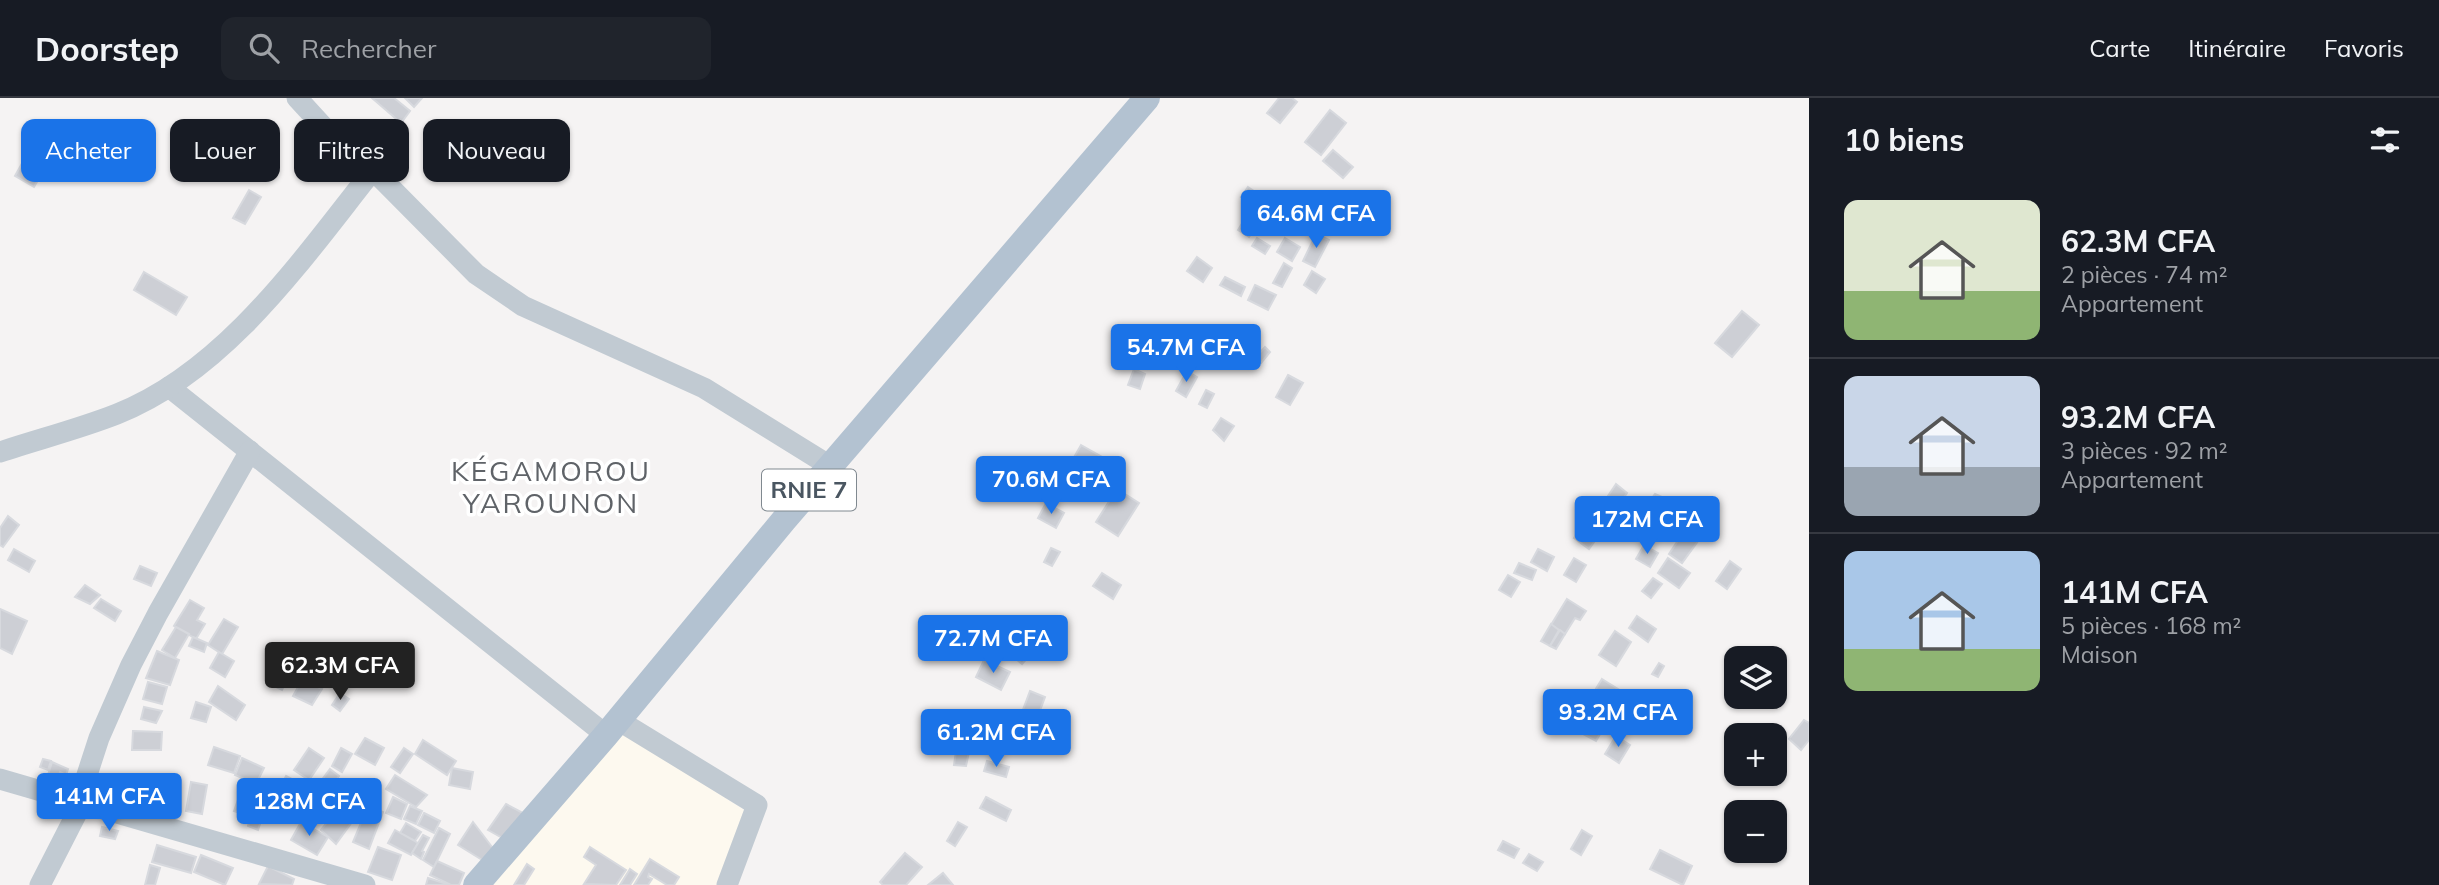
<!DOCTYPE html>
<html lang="fr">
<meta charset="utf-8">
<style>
:root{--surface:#171b24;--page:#20242c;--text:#f1f3f6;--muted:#9ea1a6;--line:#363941;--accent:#1a73e8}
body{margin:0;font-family:Mulish,sans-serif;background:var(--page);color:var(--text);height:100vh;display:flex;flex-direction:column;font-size:26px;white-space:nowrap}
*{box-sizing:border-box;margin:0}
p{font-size:23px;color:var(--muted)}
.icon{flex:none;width:38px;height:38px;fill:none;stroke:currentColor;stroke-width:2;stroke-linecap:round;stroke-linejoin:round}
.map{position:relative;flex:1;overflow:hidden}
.drawer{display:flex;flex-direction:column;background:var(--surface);width:630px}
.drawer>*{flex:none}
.banner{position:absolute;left:21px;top:21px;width:665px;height:63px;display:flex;gap:14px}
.fabs{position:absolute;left:1724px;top:548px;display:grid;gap:14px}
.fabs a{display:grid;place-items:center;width:63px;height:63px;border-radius:14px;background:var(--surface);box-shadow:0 2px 5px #0004;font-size:35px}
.price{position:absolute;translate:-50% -60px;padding:0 16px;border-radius:7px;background:var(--accent);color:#fff;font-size:23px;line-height:46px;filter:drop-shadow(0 2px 4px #0008)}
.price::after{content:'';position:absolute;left:50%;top:42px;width:21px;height:16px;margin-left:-10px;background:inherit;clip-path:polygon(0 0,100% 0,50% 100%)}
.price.active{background:#222;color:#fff}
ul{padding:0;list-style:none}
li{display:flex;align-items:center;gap:21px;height:175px;padding:0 35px}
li+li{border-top:2px solid var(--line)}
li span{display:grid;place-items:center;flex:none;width:196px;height:140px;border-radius:14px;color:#555}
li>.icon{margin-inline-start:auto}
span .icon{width:84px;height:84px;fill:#fffc;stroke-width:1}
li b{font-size:30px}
h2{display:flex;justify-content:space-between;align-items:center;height:84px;padding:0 35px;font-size:30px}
.tag{padding:0 24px;border-radius:14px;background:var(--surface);box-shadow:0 2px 5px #0004;font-size:24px;line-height:63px}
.tag.active{background:var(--accent);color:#fff}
header{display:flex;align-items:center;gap:42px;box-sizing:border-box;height:98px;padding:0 35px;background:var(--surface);border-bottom:2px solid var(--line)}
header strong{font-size:33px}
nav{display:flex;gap:38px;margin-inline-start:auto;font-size:24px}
.search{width:490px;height:63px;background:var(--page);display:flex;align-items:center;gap:18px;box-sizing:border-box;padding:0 24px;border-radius:14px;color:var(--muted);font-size:26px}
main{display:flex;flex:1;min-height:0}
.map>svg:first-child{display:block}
.commercial{fill:#fdf9ef}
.building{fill:#cdcfd5;stroke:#d7d9de;stroke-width:2}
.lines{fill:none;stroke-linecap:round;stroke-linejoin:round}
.minor{stroke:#c1cad2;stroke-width:21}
.major{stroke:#b3c2d1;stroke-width:26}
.labels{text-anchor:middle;stroke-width:7;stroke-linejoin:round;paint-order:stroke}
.shield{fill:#fff;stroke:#808990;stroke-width:2}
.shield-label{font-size:24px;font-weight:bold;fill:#4a5661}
.neighbourhood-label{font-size:28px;letter-spacing:2px;fill:#5f6368;stroke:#fff}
</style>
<header>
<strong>Doorstep</strong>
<div class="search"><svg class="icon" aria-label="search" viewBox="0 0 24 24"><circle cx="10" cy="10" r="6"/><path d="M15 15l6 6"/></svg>Rechercher</div>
<nav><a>Carte</a><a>Itinéraire</a><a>Favoris</a></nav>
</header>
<main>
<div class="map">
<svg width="1809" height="787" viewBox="0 0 1809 787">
<rect width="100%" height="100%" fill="#f5f3f3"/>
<!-- commercial -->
<polygon class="commercial" points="622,634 744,712 717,787 488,787"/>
<!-- building -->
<g class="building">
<polygon points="372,0 394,0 410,13 401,25"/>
<polygon points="405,0 422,0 414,9"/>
<polygon points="1279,0 1292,0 1297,4 1280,25 1267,15"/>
<polygon points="1330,12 1346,25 1321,57 1305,44"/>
<polygon points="34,44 54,55 34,89 15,78"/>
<polygon points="1333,52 1353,69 1343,80 1323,63"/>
<polygon points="1248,89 1270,104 1263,114 1241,99"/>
<polygon points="249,92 261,99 245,126 233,120"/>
<polygon points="1295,104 1299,108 1289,122 1284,118"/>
<polygon points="1280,106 1285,109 1279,117 1274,114"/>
<polygon points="1246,119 1258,126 1249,139 1238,132"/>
<polygon points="1316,136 1329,142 1315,169 1303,163"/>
<polygon points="1257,140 1270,148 1265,156 1252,148"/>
<polygon points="1285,140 1300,149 1292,163 1277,154"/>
<polygon points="1197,159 1212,170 1203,184 1187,173"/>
<polygon points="1284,165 1292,170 1282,189 1273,185"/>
<polygon points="1312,173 1325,181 1316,195 1304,187"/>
<polygon points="144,174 187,199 176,217 134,192"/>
<polygon points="1225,179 1245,189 1241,198 1220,187"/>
<polygon points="1255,187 1276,197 1268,212 1248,202"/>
<polygon points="1742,213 1759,227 1732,259 1715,245"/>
<polygon points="1265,249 1270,254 1261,265 1255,260"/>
<polygon points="1140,258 1150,263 1147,271 1136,266"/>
<polygon points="1134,271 1145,276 1140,291 1128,287"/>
<polygon points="1187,273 1197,279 1186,299 1176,293"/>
<polygon points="1288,277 1303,285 1290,307 1276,299"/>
<polygon points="1206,292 1214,296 1207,310 1199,306"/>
<polygon points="1221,320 1234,328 1224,343 1213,332"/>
<polygon points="1081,347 1102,359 1095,372 1073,361"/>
<polygon points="1616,386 1627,395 1611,418 1600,410"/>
<polygon points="1117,391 1139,405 1118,438 1096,424"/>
<polygon points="1655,396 1664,400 1659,408 1650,403"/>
<polygon points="1046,405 1064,415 1056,430 1038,420"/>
<polygon points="1590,416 1606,427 1589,451 1574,440"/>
<polygon points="8,418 19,427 3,449 0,447 0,430"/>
<polygon points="1687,429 1701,439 1682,465 1669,456"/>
<polygon points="1644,447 1658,455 1650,469 1636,461"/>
<polygon points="1051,450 1060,454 1052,468 1044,464"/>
<polygon points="14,451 35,463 29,474 8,462"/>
<polygon points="1538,451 1554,459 1547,473 1531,464"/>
<polygon points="1574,460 1586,467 1576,484 1564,477"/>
<polygon points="1668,460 1690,475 1679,490 1658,475"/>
<polygon points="1730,463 1741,471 1727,491 1716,483"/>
<polygon points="1519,465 1536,472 1532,482 1514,475"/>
<polygon points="140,468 157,475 151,488 134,481"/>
<polygon points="1102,475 1121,487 1113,501 1093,488"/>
<polygon points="1508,477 1520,484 1511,499 1499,492"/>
<polygon points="1653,480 1662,486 1651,500 1642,493"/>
<polygon points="85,487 100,497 90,506 75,499"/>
<polygon points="101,501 121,513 115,523 94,510"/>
<polygon points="1567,501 1586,513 1580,522 1575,520 1565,536 1551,527"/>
<polygon points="190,502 204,510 197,522 205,526 196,541 174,528"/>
<polygon points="0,511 27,523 12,556 0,550"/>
<polygon points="1637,518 1656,531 1648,544 1629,530"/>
<polygon points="224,521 238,529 222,556 208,547"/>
<polygon points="1551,526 1559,532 1550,548 1541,543"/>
<polygon points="176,529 189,536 175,560 162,552"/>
<polygon points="1560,532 1565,536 1556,551 1550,548"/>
<polygon points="1016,533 1036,550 1022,566 1002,549"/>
<polygon points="1615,533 1631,544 1616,568 1599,557"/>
<polygon points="193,539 207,545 204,554 189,548"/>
<polygon points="157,553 179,562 170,587 146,580"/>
<polygon points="219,554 234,563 225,579 210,570"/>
<polygon points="984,562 1010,574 1001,592 976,579"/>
<polygon points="1659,565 1664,568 1658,579 1652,576"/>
<polygon points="273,567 290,575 282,592 266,584"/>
<polygon points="1602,581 1626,596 1617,610 1594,594"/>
<polygon points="302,582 322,591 312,607 293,598"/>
<polygon points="148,584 167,589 162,606 143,601"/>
<polygon points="218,588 245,607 236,622 209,604"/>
<polygon points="1030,593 1045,599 1033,631 1018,625"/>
<polygon points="340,595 349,601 340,613 332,607"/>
<polygon points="1570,595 1576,599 1569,609 1564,605"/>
<polygon points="196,604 211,609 206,624 191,620"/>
<polygon points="144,609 162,613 156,625 141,621"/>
<polygon points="975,617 986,618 985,635 975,635"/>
<polygon points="1804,622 1809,625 1809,642 1801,652 1789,641"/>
<polygon points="1586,628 1600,636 1596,643 1581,635"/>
<polygon points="133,633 162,634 161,652 132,652"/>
<polygon points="1616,638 1630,647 1619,665 1605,656"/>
<polygon points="976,639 983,641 981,649 974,647"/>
<polygon points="365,640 384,650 375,667 355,656"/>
<polygon points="423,642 456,663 447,677 415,656"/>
<polygon points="214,649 240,658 234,675 208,667"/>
<polygon points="309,650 324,660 309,682 294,672"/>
<polygon points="341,650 352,656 342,674 332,668"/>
<polygon points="404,650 413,656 400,675 391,669"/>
<polygon points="956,653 969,654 966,668 954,667"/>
<polygon points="242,660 264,670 256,686 235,677"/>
<polygon points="43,661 51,663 48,672 40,669"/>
<polygon points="987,663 1009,669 1006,679 984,673"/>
<polygon points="52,664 68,671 66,677 60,674 58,681 48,677"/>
<polygon points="452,670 473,674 470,691 449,687"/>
<polygon points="330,671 339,678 331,690 321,683"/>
<polygon points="395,677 427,697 416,709 386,691"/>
<polygon points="286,678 303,687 291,710 274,701"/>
<polygon points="117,684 130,687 128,697 115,694"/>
<polygon points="191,684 207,687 202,716 186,713"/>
<polygon points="244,685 260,691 250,718 234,713"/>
<polygon points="141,687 165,693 162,707 138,702"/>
<polygon points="343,693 356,700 347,718 334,712"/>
<polygon points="393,699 407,706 401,721 386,715"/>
<polygon points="986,699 1011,712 1006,723 980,710"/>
<polygon points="304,702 319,708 313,721 299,715"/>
<polygon points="506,706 525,716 506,742 488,732"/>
<polygon points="368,708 383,714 369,751 353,744"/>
<polygon points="410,708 422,713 416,726 404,721"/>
<polygon points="254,710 264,714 258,732 248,728"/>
<polygon points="336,713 352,724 336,746 321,732"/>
<polygon points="424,715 440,723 434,735 418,727"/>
<polygon points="301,724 328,739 317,757 291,742"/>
<polygon points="473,724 495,753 487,765 458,747"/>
<polygon points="958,724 967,729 955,748 947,743"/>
<polygon points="406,725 421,734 415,743 400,735"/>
<polygon points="102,729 118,733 115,741 100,738"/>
<polygon points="439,730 450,736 434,769 423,762"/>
<polygon points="395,732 418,745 411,757 388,745"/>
<polygon points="1582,732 1592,738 1581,757 1571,751"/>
<polygon points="423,737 429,740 422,753 424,754 421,761 412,755"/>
<polygon points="1503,743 1519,751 1514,760 1498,752"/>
<polygon points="157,747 196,759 191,775 152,764"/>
<polygon points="378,749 401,757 392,782 368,774"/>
<polygon points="590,749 626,772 616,787 584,786 596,767 584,759"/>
<polygon points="1660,752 1692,768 1683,787 1650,771"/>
<polygon points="905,755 922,769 906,787 883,787 880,784"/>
<polygon points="1529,756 1543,764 1537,773 1523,765"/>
<polygon points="201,757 233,770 225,787 194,774"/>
<polygon points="650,761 679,779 674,787 667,787 649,776 648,779 652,781 648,787 634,787"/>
<polygon points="437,763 464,775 459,787 451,787 430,777"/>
<polygon points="527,766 534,771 524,787 514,787"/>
<polygon points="150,767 160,770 155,787 145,787"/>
<polygon points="268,768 294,781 292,787 259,786"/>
<polygon points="630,771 637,776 630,787 620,787"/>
<polygon points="943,775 953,787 928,787"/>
<polygon points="428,780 450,787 426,787"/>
</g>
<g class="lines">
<!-- minor -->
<g class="minor">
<polyline points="297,0 331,37 373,72 476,176 523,208 704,290 830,368"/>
<polyline points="169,289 606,637"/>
<path d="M0,354C39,341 79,331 117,316C226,273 303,160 373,72"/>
<polyline points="618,622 757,707 727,787"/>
<polyline points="0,681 365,787"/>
<polyline points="40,787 82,705 86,680 99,640 131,567 158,515 250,353"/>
</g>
<!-- major -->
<polyline class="major" points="476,787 606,637 784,422 1147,0"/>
</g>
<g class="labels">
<!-- shield labels -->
<rect class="shield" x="762" y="371.5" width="94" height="41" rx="5"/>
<g class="shield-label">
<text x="809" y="400">RNIE 7</text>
</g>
<!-- neighbourhood labels -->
<g class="neighbourhood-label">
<text x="551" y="383">KÉGAMOROU<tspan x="551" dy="32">YAROUNON</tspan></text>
</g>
</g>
</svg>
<div class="fabs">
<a><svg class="icon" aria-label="layers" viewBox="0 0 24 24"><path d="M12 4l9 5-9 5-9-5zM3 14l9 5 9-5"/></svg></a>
<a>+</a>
<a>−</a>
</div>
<b class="price" style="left:1316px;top:152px">64.6M CFA</b>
<b class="price" style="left:1186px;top:286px">54.7M CFA</b>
<b class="price" style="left:1051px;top:418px">70.6M CFA</b>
<b class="price" style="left:1647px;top:458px">172M CFA</b>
<b class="price" style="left:993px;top:577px">72.7M CFA</b>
<b class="price active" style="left:340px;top:604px">62.3M CFA</b>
<b class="price" style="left:1618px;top:651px">93.2M CFA</b>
<b class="price" style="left:996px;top:671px">61.2M CFA</b>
<b class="price" style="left:109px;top:735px">141M CFA</b>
<b class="price" style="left:309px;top:740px">128M CFA</b>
<div class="banner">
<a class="tag active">Acheter</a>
<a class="tag">Louer</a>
<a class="tag">Filtres</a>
<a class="tag">Nouveau</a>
</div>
</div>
<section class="drawer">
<h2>10 biens<svg class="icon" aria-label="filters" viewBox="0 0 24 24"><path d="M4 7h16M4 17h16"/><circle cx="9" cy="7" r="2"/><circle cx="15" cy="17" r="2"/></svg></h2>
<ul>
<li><span style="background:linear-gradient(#dfe7d0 65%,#8fb573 0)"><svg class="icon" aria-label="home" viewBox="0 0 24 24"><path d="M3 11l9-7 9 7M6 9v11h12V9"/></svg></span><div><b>62.3M CFA</b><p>2 pièces · 74 m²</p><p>Appartement</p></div></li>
<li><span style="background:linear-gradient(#c9d6e8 65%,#9aa5b1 0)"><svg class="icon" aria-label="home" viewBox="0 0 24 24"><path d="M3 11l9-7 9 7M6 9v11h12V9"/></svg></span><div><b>93.2M CFA</b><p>3 pièces · 92 m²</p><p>Appartement</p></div></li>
<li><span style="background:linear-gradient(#a9c7e8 70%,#8fb573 0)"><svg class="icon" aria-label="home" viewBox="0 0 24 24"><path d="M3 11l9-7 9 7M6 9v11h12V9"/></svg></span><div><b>141M CFA</b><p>5 pièces · 168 m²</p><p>Maison</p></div></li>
</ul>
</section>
</main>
